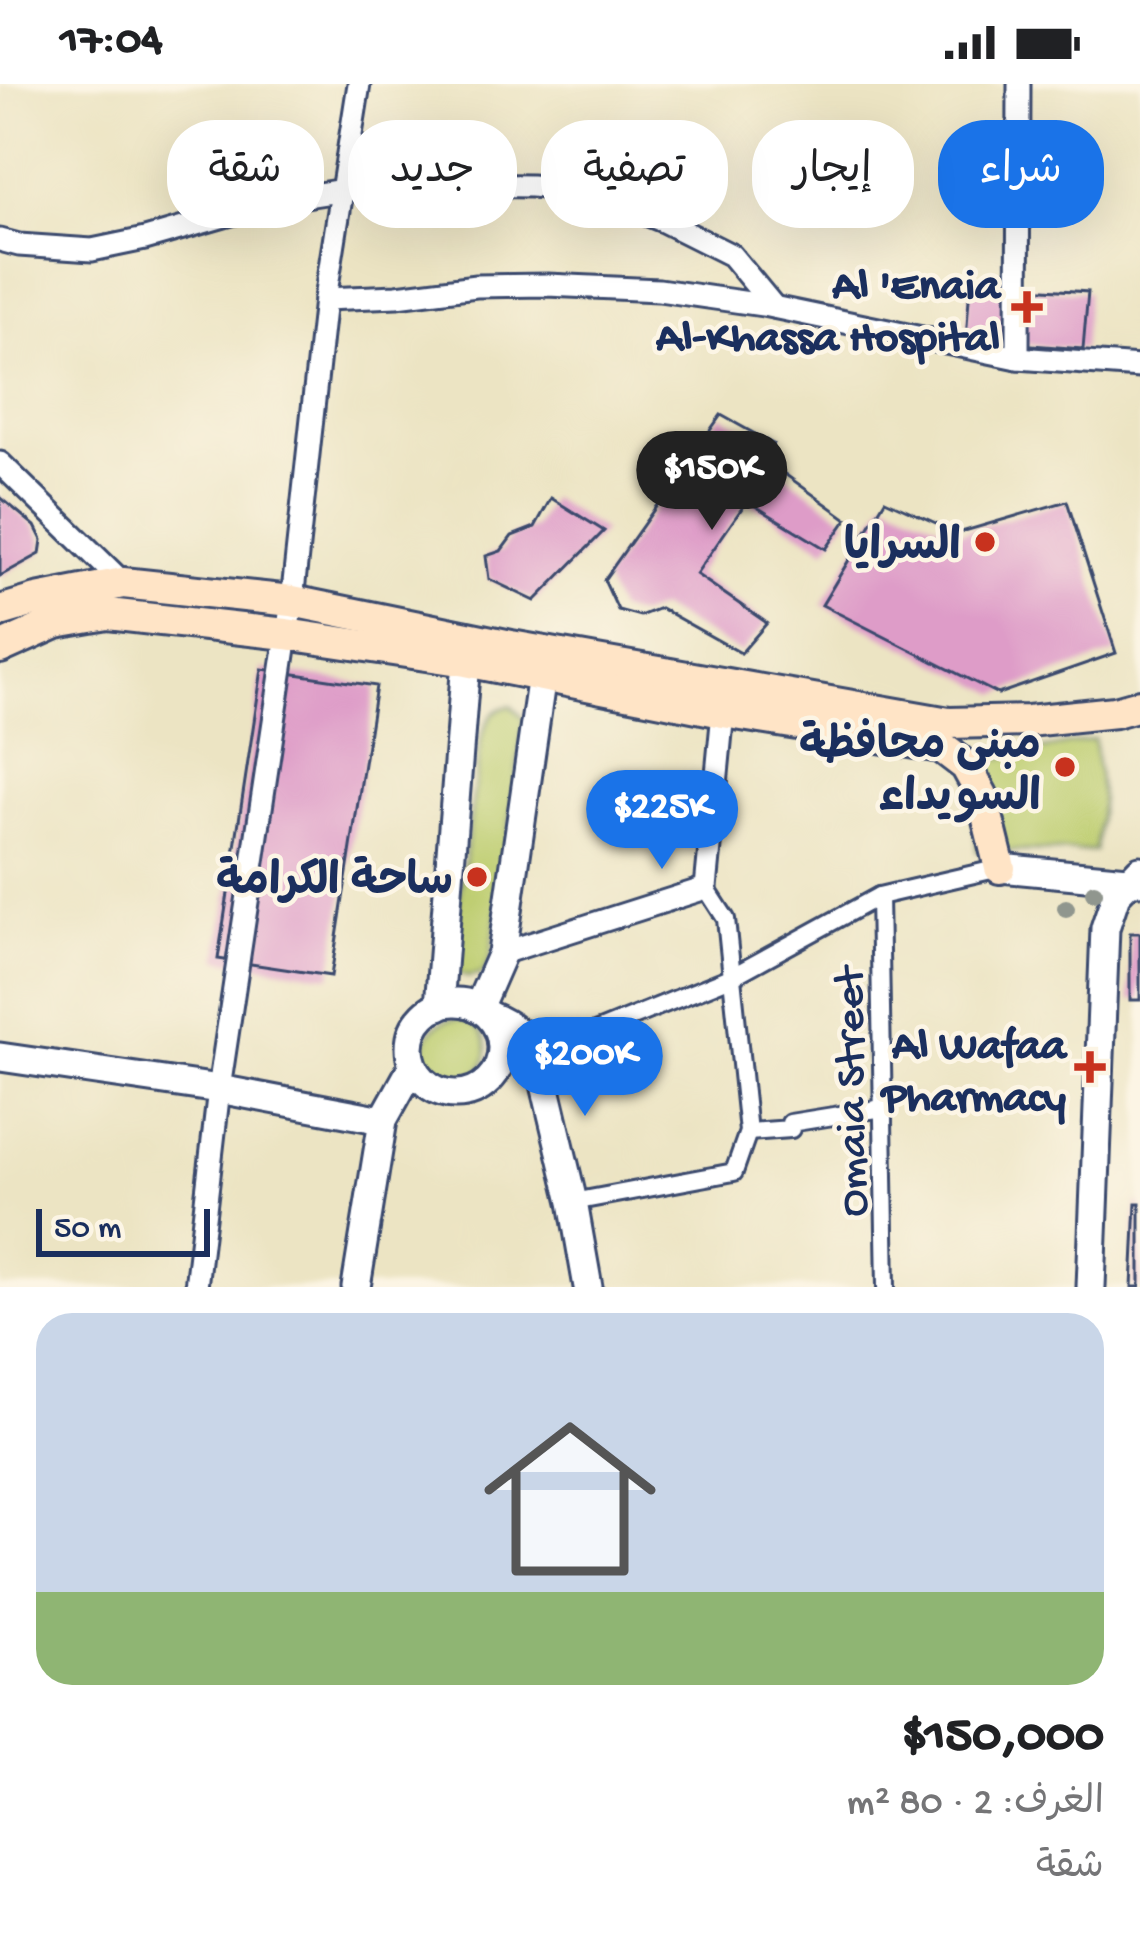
<!DOCTYPE html>
<html lang="ar">
<meta charset="utf-8">
<style>
:root{--surface:#fff;--page:#f6f6f6;--text:#202124;--muted:#757577;--line:#e0e0e0;--accent:#1a73e8}
body{margin:0;font-family:"Gochi Hand","Playpen Sans Arabic",sans-serif;background:var(--page);color:var(--text);direction:rtl;height:100vh;display:flex;flex-direction:column;font-size:45px;white-space:nowrap}
*{box-sizing:border-box;margin:0}
p{font-size:39px;color:var(--muted)}
.icon{flex:none;width:66px;height:66px;fill:none;stroke:currentColor;stroke-width:2;stroke-linecap:round;stroke-linejoin:round}
.map{position:relative;height:1203px;overflow:hidden;direction:ltr}
.side{display:flex;flex-direction:column;background:var(--surface);flex:1}
.side>*{flex:none}
.top-card{position:absolute;left:36px;top:36px;width:1068px;height:108px;direction:rtl;display:flex;gap:24px}
.scale{position:absolute;left:36px;bottom:30px;width:174px;box-sizing:border-box;padding-left:12px;border:6px solid #1b2f5e;border-top:0;font-size:33px;line-height:42px;white-space:nowrap;color:#1b2f5e;-webkit-text-stroke:9px #fcf5e5;paint-order:stroke}
.price{position:absolute;translate:-50% -102px;padding:0 27px;border-radius:42px;background:var(--accent);color:#fff;font-size:39px;line-height:78px;filter:drop-shadow(0 3px 6px #0008)}
.price::after{content:'';position:absolute;left:50%;top:72px;width:36px;height:27px;margin-left:-18px;background:inherit;clip-path:polygon(0 0,100% 0,50% 100%)}
.price.selected{background:#222;color:#fff}
ul{padding:0;list-style:none}
li{display:grid;align-content:center;gap:24px;height:636px;padding:0 36px}
li+li{border-top:3px solid var(--line)}
li span{display:grid;place-items:center;height:372px;border-radius:36px;color:#555}
li>.icon{margin-inline-start:auto}
span .icon{width:216px;height:216px;fill:#fffc;stroke-width:1}
li b{font-size:51px}
.pill{padding:0 42px;border-radius:48px;background:var(--surface);box-shadow:0 12px 48px #0002;font-size:42px;line-height:108px}
.pill.selected{background:var(--accent);color:#fff}
.status{display:flex;justify-content:space-between;align-items:center;height:84px;padding:0 60px;background:var(--surface);direction:ltr}
.status svg{height:33px;fill:currentColor}
.map>svg:first-child{display:block}
.green{fill:#bdcd6f;stroke:#6c7e66;stroke-width:3}
.building{fill:#de9cc8}
.lines{fill:none;stroke-linecap:round;stroke-linejoin:round}
.pedestrian-casing{stroke:#3a4a6d;stroke-width:22}
.minor-casing{stroke:#3a4a6d;stroke-width:27}
.tertiary-casing{stroke:#3a4a6d;stroke-width:33}
.secondary-casing{stroke:#3a4a6d;stroke-width:36}
.pedestrian{stroke:#fff;stroke-width:16}
.minor{stroke:#fff;stroke-width:21}
.tertiary{stroke:#fff;stroke-width:27}
.secondary{stroke:#ffe4c6;stroke-width:30}
.tree{fill:#90968e}
.poi-dot{fill:#c8321e;stroke:#fcf5e5;stroke-width:4.5}
.labels{text-anchor:middle;stroke-width:9;stroke-linejoin:round;paint-order:stroke}
.poi-label{font-size:45px;font-weight:bold;fill:#1b2f5e;stroke:#fcf5e5;text-anchor:end}
.street-label{font-size:45px;fill:#1b2f5e;stroke:#fcf5e5}
</style>
<div class="status"><b>17:04</b><svg viewBox="0 0 49 12"><path d="M0 12V9h3v3zM5 12V6h3v6zM10 12V3h3v9zM15 12V0h3v12zM26 1h20v11H26zM47 4h2v5h-2z"/></svg></div>
<div class="map">
<svg width="1140" height="1203" viewBox="0 0 1140 1203">
<rect width="100%" height="100%" fill="#fcf5e5"/>
<filter id="ink" filterUnits="userSpaceOnUse"><feTurbulence type="fractalNoise" baseFrequency=".00833" numOctaves="2"/><feDisplacementMap in="SourceGraphic" scale="24" xChannelSelector="R" yChannelSelector="G"/><feConvolveMatrix kernelMatrix="1 2 1 2 8 2 1 2 1" color-interpolation-filters="sRGB"/></filter>
<filter id="wash" filterUnits="userSpaceOnUse"><feTurbulence type="fractalNoise" baseFrequency=".004" numOctaves="4" result="noise"/><feDisplacementMap in="SourceGraphic" scale="48" xChannelSelector="R" yChannelSelector="G"/><feGaussianBlur stdDeviation="2.7" result="paint"/><feColorMatrix in="noise" values="0 0 0 0 0 0 0 0 0 0 0 0 0 0 0 0 0 1.4 0 .05"/><feComposite in="paint" operator="in"/></filter>
<g filter="url(#wash)">
<rect width="100%" height="100%" fill="#ece4c3"/>
<!-- green -->
<g class="green">
<path d="M511,622L524,635L491,872L482,890L468,893L456,889L452,866L481,656C487,638 490,625 511,622Z"/>
<polygon points="1094,655 1101,715 1095,767 977,767 970,680"/>
<circle cx="456" cy="966" r="31"/>
</g>
<g id="blocks">
<!-- building -->
<g class="building">
<polygon points="970,200 1088,208 1083,265 966,256"/>
<polygon points="721,331 773,360 768,378 847,435 826,465 747,417 696,490 767,539 741,569 660,524 640,532 618,526 604,496"/>
<polygon points="0,413 35,442 42,456 40,470 0,492"/>
<polygon points="551,414 604,447 535,517 489,495 486,472 501,467 512,452 535,443"/>
<polygon points="885,416 958,449 1067,417 1116,569 998,610 822,521"/>
<polygon points="262,585 376,602 331,892 218,875"/>
<rect x="1130" y="849" width="10" height="67"/>
<polygon points="1136,1119 1140,1119 1140,1203 1132,1203"/>
</g>
</g>
</g>
<g filter="url(#ink)">
<use href="#blocks" fill-opacity="0" stroke="#3a4a6d" stroke-width="3"/>
<g class="lines">
<defs>
<g id="pedestrian">
<polyline points="879,812 886,1203"/>
<polyline points="538,971 731,893 879,812 1000,784"/>
<polyline points="748,1048 791,1045 790,1039 883,1024"/>
<polyline points="573,1118 734,1088 748,1048 726,835 706,804"/>
</g>
<g id="minor">
<polyline points="0,156 19,161 92,166 145,155 280,116 383,100 531,102 590,107 663,137 731,171 774,223"/>
<polyline points="325,215 397,212 476,202 547,201 659,206 763,221 1018,274 1140,283"/>
<polyline points="1018,274 1019,0"/>
<polyline points="0,379 123,499"/>
<polyline points="502,869 706,804 723,628"/>
<polyline points="196,1203 219,1005 292,517 325,215 359,0"/>
</g>
<g id="tertiary">
<polyline points="1000,784 1139,797"/>
<circle cx="456" cy="964" r="46"/>
<polyline points="439,922 466,577"/>
<polyline points="478,924 502,869 542,591"/>
<path d="M490,932C512,941 524,952 538,971L573,1118L588,1203"/>
<polyline points="0,973 219,1005 383,1036"/>
<polyline points="356,1203 383,1036 413,982"/>
<polyline points="1091,1203 1105,844 1116,811 1140,786"/>
</g>
<g id="secondary">
<polyline points="0,527 37,516 123,499 292,517 511,562 949,639 1028,637 1115,628 1140,621"/>
<polyline points="0,564 56,539 108,530 286,550 466,577 723,628 941,663 966,682 982,711 1000,784"/>
</g>
</defs>
<!-- pedestrian casing -->
<use href="#pedestrian" class="pedestrian-casing"/>
<!-- minor casing -->
<use href="#minor" class="minor-casing"/>
<!-- tertiary casing -->
<use href="#tertiary" class="tertiary-casing"/>
<!-- secondary casing -->
<use href="#secondary" class="secondary-casing"/>
<!-- pedestrian -->
<use href="#pedestrian" class="pedestrian"/>
<!-- minor -->
<use href="#minor" class="minor"/>
<!-- tertiary -->
<use href="#tertiary" class="tertiary"/>
<!-- secondary -->
<use href="#secondary" class="secondary"/>
</g>
<!-- trees -->
<g class="tree">
<circle cx="1094" cy="808" r="9"/>
<circle cx="1066" cy="824" r="9"/>
</g>
</g>
<!-- markers -->
<g class="poi-dot">
<path d="M1021 205h12v12h12v12h-12v12h-12v-12h-12v-12h12z"/>
<circle cx="985" cy="458" r="12"/>
<circle cx="1065" cy="683" r="12"/>
<circle cx="477" cy="793" r="12"/>
<path d="M1084 965h12v12h12v12h-12v12h-12v-12h-12v-12h12z"/>
</g>
<g class="labels">
<!-- poi labels -->
<g class="poi-label">
<text x="1000" y="213">Al 'Enaia<tspan x="1000" dy="52">Al-Khassa Hospital</tspan></text>
<text x="961" y="474">السرايا</text>
<text x="1041" y="673">مبنى محافظة<tspan x="1041" dy="52">السويداء</tspan></text>
<text x="453" y="809">ساحة الكرامة</text>
<text x="1066" y="973">Al Wafaa<tspan x="1066" dy="52">Pharmacy</tspan></text>
</g>
<!-- street labels -->
<g class="street-label">
<text transform="translate(847 1008) rotate(-91)" y="16">Omaia Street</text>
</g>
</g>
</svg>
<div class="scale">50 m</div>
<b class="price selected" style="left:712px;top:449px">$150K</b>
<b class="price" style="left:662px;top:788px">$225K</b>
<b class="price" style="left:585px;top:1035px">$200K</b>
<div class="top-card">
<a class="pill selected">شراء</a>
<a class="pill">إيجار</a>
<a class="pill">تصفية</a>
<a class="pill">جديد</a>
<a class="pill">شقة</a>
</div>
</div>
<section class="side">
<ul>
<li><span style="background:linear-gradient(#c9d6e8 75%,#8fb573 0)"><svg class="icon" aria-label="home" viewBox="0 0 24 24"><path d="M3 11l9-7 9 7M6 9v11h12V9"/></svg></span><div><b>$150,000</b><p>الغرف: 2 · 80 m²</p><p>شقة</p></div></li>
</ul>
</section>
